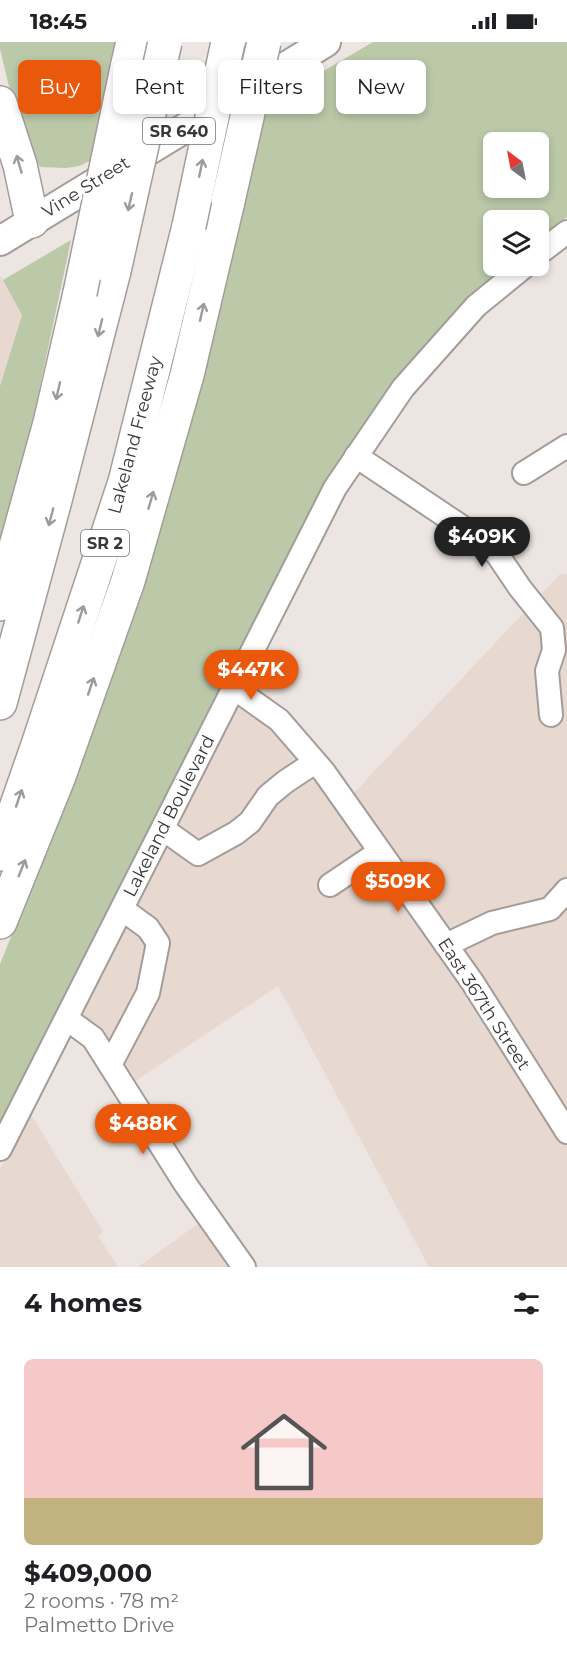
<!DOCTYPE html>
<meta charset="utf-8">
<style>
:root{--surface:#fff;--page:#f6f6f6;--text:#202124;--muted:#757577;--line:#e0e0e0;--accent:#ea580c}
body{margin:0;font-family:Montserrat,sans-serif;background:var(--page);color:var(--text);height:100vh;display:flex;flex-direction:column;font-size:22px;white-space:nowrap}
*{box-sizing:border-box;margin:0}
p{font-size:20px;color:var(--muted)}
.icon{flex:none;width:33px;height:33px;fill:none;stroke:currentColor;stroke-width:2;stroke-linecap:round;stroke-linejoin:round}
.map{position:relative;height:1225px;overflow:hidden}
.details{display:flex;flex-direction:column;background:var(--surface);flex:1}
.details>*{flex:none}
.guide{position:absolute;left:18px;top:18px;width:531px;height:54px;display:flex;gap:12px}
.needle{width:39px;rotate:328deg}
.tools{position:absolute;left:483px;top:90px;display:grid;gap:12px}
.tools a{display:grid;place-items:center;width:66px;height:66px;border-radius:9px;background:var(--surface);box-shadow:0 3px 9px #0003;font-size:30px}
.price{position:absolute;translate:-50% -51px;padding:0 14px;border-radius:21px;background:var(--accent);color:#fff;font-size:20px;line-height:39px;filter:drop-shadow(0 2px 3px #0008)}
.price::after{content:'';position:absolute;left:50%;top:36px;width:18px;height:14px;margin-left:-9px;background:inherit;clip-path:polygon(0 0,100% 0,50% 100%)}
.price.active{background:#222;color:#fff}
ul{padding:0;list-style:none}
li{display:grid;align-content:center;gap:12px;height:318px;padding:0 24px}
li+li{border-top:2px solid var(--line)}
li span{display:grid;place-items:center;height:186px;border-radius:9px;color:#555}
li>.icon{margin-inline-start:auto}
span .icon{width:108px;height:108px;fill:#fffc;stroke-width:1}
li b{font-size:26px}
h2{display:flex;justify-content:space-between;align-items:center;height:72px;padding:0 24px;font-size:26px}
.tag{padding:0 21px;border-radius:9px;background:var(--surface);box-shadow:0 3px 9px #0003;font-size:21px;line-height:54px}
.tag.active{background:var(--accent);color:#fff}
.status{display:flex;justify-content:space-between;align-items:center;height:42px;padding:0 30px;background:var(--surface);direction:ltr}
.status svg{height:16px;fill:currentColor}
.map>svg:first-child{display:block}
.built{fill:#e7d8d0}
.green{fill:#bbc9a8;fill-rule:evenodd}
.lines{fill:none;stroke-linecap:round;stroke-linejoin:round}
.minor-casing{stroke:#a49c99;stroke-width:26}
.major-casing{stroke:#a49c99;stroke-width:32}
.highway-casing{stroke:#a49c99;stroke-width:36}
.minor{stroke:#fff;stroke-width:22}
.major{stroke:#fff;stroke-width:28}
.highway{stroke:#fff;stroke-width:33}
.highway-bridge-casing{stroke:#a49c99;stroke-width:36;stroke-linecap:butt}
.highway-bridge{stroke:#fff;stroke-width:33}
.oneway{stroke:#9c9b9a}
.labels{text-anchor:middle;stroke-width:6;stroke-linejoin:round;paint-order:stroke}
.shield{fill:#fff;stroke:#757372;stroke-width:1.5}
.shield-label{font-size:16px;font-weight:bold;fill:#3a3736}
.street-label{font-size:18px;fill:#3a3736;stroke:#fff}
</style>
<div class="status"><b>18:45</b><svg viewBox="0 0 49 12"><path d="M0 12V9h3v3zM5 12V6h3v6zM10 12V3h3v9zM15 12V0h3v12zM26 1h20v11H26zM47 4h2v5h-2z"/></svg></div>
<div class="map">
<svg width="567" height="1225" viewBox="0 0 567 1225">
<rect width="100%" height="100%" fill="#ede5e2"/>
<!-- built -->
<g class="built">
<polygon points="0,233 6,242 22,273 0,344"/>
<polygon points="560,532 567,532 567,1225 429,1225 278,944 131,1042 75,974 238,656 276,684 405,859 424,851 353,752"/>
<polygon points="28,1068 103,1190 98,1194 118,1225 0,1225 0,1127"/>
<polygon points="206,1176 240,1225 138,1225"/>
</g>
<!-- green -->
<g class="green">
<polygon points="0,0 121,0 96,116 79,124 66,126 41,125 31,116 11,53 0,7"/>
<path d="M373,0H567V175L539,198L538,178H494V224H507L486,240L425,302L368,376L333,428L207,672L0,1082V922L72,745L140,556L230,227L244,167L262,65ZM494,100H538V146H494Z"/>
<polygon points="71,198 16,457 0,509 0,344 22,273 3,238"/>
</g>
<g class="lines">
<defs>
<g id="minor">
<polyline points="538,212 567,190"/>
<polyline points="356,414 462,485 497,512 520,546 552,586 554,608 547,629 551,673"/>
<polyline points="524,431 567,404"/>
<polyline points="234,646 279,678 324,730 473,941 567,1090"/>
<polyline points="163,787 198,812 236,791 250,780 268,754 285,740 315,720"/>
<polyline points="330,843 379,810"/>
<polyline points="446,903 492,881 550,867 567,848"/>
<polyline points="67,977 93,996 186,1143 244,1225"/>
<polyline points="110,1023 148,951 158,901 148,886 122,867"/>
<polyline points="0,1107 335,446 403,346 476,264 525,224"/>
</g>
<polyline id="major" points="0,199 326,0"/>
<g id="highway">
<polyline points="127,26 133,0"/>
<polyline points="0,61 20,123 32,179"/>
<polyline points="0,562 50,381 80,251"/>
<polyline points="0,661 54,462 114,229"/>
<polyline points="0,812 39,700 125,440 189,184"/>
<polyline points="0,880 59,734 128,539 187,333 228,159"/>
</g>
</defs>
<!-- minor casing -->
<use href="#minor" class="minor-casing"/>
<!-- major casing -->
<use href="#major" class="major-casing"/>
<!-- highway casing -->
<use href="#highway" class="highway-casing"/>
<!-- minor -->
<use href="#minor" class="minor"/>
<!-- major -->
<use href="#major" class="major"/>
<!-- highway -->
<use href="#highway" class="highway"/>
<defs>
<g id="highway-bridge">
<polyline points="228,159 264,0"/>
<polyline points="189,184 228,0"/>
<polyline points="114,229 165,0"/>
<polyline points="80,251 127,26"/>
</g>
</defs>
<!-- highway-bridge casing -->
<use href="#highway-bridge" class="highway-bridge-casing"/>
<!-- highway-bridge -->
<use href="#highway-bridge" class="highway-bridge"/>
</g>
<!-- one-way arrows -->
<defs><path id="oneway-shaft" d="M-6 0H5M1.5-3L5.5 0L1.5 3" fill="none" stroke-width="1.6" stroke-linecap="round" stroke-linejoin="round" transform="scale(1.5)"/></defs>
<g class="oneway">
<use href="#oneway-shaft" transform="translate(19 122) rotate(-106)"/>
<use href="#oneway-shaft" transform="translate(201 126) rotate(-78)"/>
<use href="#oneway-shaft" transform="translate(130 160) rotate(103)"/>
<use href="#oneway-shaft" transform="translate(202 270) rotate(-77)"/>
<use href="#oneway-shaft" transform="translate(100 286) rotate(104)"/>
<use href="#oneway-shaft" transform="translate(58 349) rotate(103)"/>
<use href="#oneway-shaft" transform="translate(151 458) rotate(-74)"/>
<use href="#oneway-shaft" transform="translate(51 475) rotate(105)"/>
<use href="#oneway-shaft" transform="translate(81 572) rotate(-72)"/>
<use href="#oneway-shaft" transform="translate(91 644) rotate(-71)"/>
<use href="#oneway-shaft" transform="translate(19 756) rotate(-71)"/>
<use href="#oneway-shaft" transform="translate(22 826) rotate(-68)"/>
</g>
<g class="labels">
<!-- shield labels -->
<g class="shield">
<rect x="143" y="76" width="72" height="26" rx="4.5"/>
<rect x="81" y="488" width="48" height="26" rx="4.5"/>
</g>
<g class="shield-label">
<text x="179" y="95">SR 640</text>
<text x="105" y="507">SR 2</text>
</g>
<!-- street labels -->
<g class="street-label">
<text transform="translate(86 145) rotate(-32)" y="6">Vine Street</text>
<text transform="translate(135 393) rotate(-75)" y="6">Lakeland Freeway</text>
<text transform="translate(169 774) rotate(-63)" y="6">Lakeland Boulevard</text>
<text transform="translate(484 962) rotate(57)" y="6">East 367th Street</text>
</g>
</g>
</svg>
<div class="tools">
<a><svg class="needle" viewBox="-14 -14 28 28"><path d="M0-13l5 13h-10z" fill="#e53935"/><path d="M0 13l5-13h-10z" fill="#757577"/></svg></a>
<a><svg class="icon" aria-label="layers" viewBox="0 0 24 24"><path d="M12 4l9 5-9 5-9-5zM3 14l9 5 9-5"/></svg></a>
</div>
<b class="price active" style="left:482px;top:526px">$409K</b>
<b class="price" style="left:251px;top:659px">$447K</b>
<b class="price" style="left:398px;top:871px">$509K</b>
<b class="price" style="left:143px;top:1113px">$488K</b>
<div class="guide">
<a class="tag active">Buy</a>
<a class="tag">Rent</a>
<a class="tag">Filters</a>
<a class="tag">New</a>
</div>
</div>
<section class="details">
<h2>4 homes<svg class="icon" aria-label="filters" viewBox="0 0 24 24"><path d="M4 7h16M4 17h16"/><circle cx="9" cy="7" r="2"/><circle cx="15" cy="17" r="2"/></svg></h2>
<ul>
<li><span style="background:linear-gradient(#f6c9c9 75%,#c2b280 0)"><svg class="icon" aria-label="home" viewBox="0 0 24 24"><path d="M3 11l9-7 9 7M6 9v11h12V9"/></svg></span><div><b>$409,000</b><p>2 rooms · 78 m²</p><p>Palmetto Drive</p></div></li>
</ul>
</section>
